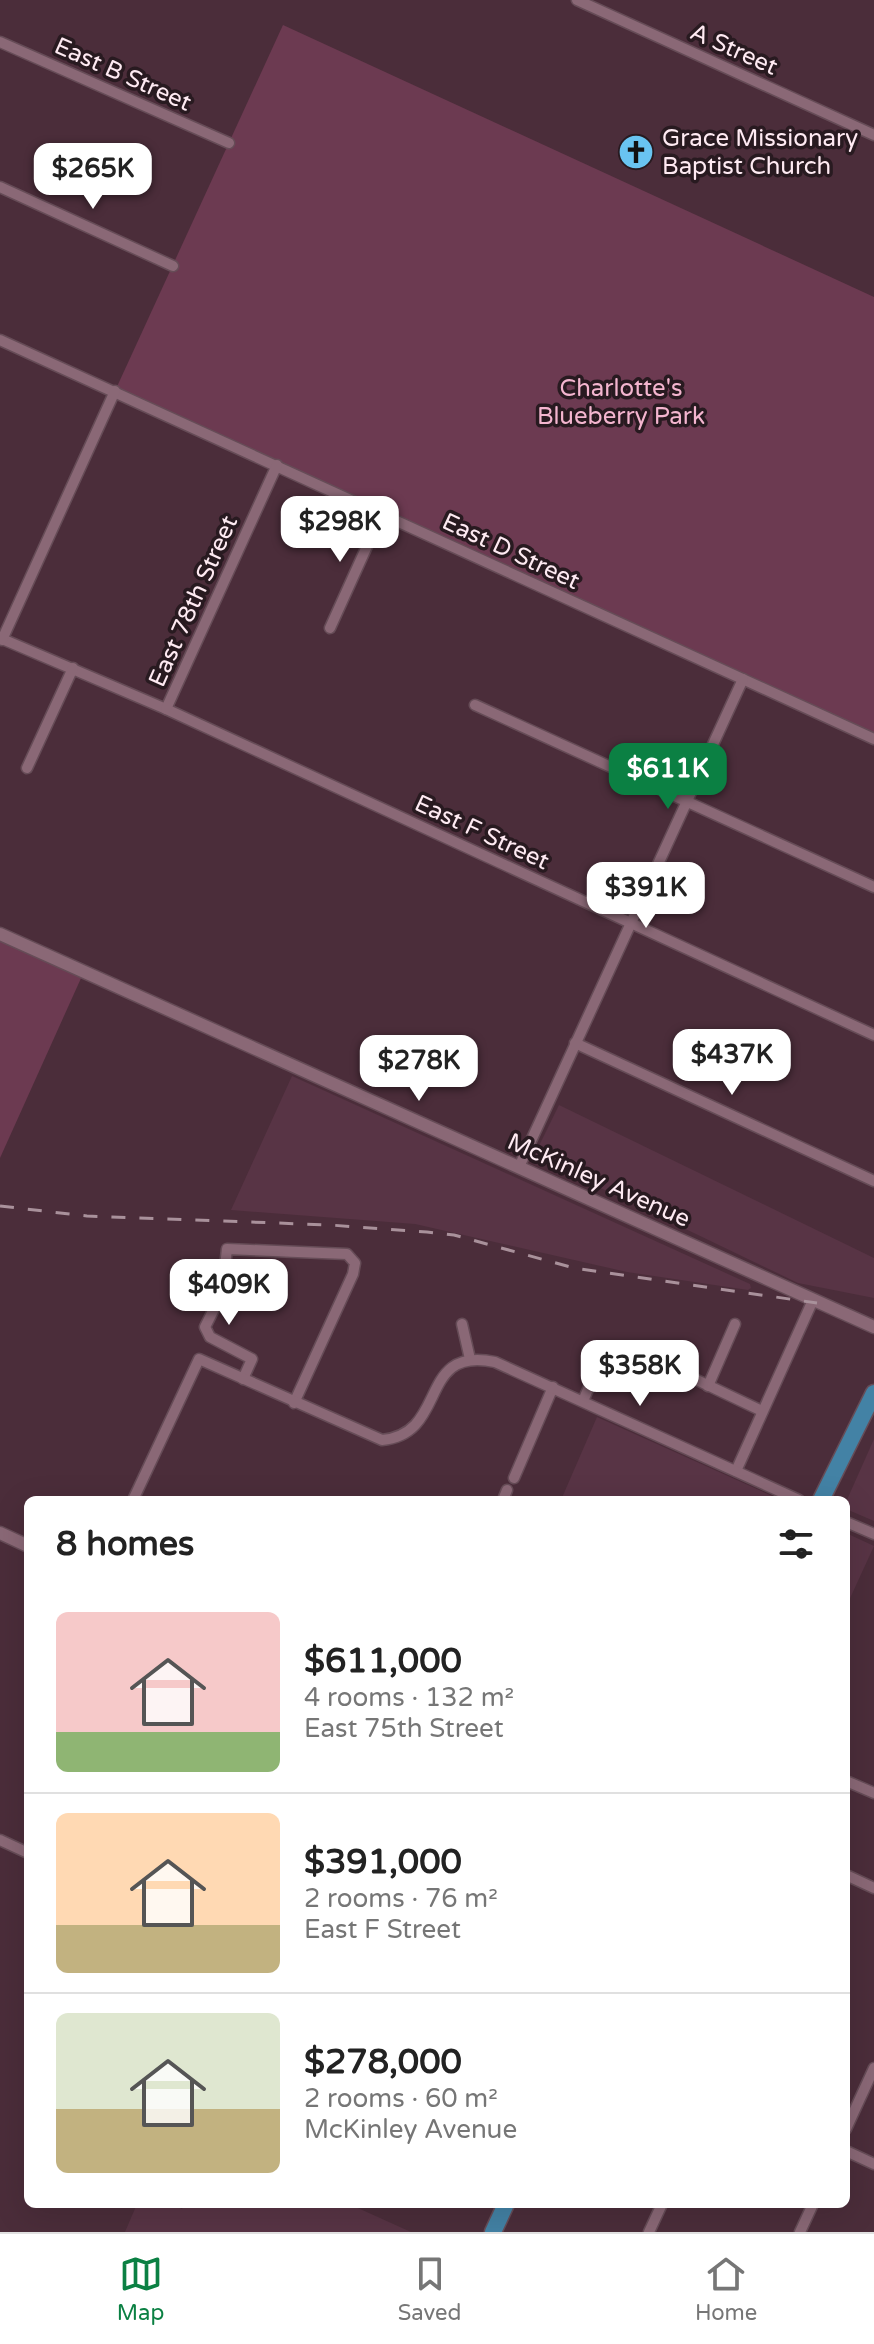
<!DOCTYPE html>
<meta charset="utf-8">
<style>
:root{--surface:#fff;--page:#f2f2f2;--text:#222;--muted:#767676;--line:#e0e0e0;--accent:#0b8043}
body{margin:0;font-family:"Varela Round",sans-serif;background:var(--page);color:var(--text);height:100vh;display:flex;flex-direction:column;font-size:30px;white-space:nowrap}
*{box-sizing:border-box;margin:0}
p{font-size:26px;color:var(--muted)}
.icon{flex:none;width:44px;height:44px;fill:none;stroke:currentColor;stroke-width:2;stroke-linecap:round;stroke-linejoin:round}
.map{position:relative;flex:1;overflow:hidden}
.drawer{position:absolute;left:24px;top:1496px;width:826px;height:712px;display:flex;flex-direction:column;background:var(--surface);border-radius:12px;box-shadow:0 8px 32px #0002}
.drawer>*{flex:none}
.price{position:absolute;translate:-50% -68px;padding:0 18px;border-radius:16px;background:#fff;color:#222;font-size:26px;line-height:52px;filter:drop-shadow(0 2px 4px #0008)}
.price::after{content:'';position:absolute;left:50%;top:48px;width:24px;height:18px;margin-left:-12px;background:inherit;clip-path:polygon(0 0,100% 0,50% 100%)}
.price.active{background:var(--accent);color:#fff}
ul{padding:0;list-style:none}
li{display:flex;align-items:center;gap:24px;height:200px;padding:0 32px}
li+li{border-top:2px solid var(--line)}
li span{display:grid;place-items:center;flex:none;width:224px;height:160px;border-radius:12px;color:#555}
li>.icon{margin-inline-start:auto}
span .icon{width:96px;height:96px;fill:#fffc;stroke-width:1}
li b{font-size:34px}
h2{display:flex;justify-content:space-between;align-items:center;height:96px;padding:0 32px;font-size:34px}
.menu{display:flex;justify-content:space-around;align-items:center;height:112px;border-top:2px solid var(--line);background:var(--surface);font-size:22px;color:var(--muted)}
.menu a{display:grid;justify-items:center;gap:4px}
.menu .active{color:var(--accent)}
.map>svg:first-child{display:block}
.built{fill:#583445}
.green{fill:#6c3a51}
.lines{fill:none;stroke-linecap:round;stroke-linejoin:round}
.minor-casing{stroke:#664c57;stroke-width:13}
.tertiary-casing{stroke:#664c57;stroke-width:15}
.primary-casing{stroke:#664c57;stroke-width:19}
.minor{stroke:#8a6876;stroke-width:10}
.tertiary{stroke:#8a6876;stroke-width:12}
.primary{stroke:#4382a5;stroke-width:16}
.rail{stroke:#a9919b;stroke-width:3;stroke-dasharray:14 14;stroke-linecap:butt}
.labels{text-anchor:middle;stroke-width:7;stroke-linejoin:round;paint-order:stroke}
.street-label{font-size:24px;fill:#feeaf2;stroke:#281a20}
.poi-label{font-size:24px;fill:#feeaf2;stroke:#281a20;text-anchor:start}
.park-label{font-size:24px;fill:#f4b5cf;stroke:#281a20}
</style>
<div class="map">
<svg width="874" height="2232" viewBox="0 0 874 2232">
<rect width="100%" height="100%" fill="#4b2d3a"/>
<!-- built -->
<g class="built">
<polygon points="292,1076 750,1284 751,1288 748,1290 627,1272 415,1224 231,1210"/>
<polygon points="559,1105 874,1258 874,1298 798,1283 534,1156"/>
<polygon points="597,1417 781,1500 561,1500"/>
<polygon points="874,1439 874,1521 846,1509 846,1502"/>
<polygon points="846,1533 874,1546 846,1607"/>
<polygon points="137,2204 170,2204 182,2209 185,2204 349,2204 411,2232 125,2232"/>
</g>
<!-- green -->
<g class="green">
<polygon points="283,25 874,297 874,739 115,391"/>
<polygon points="0,939 82,976 0,1158"/>
</g>
<g class="lines">
<defs>
<g id="minor">
<polyline points="577,0 874,135"/>
<polyline points="0,42 229,143"/>
<polyline points="0,187 173,266"/>
<polyline points="0,340 874,739"/>
<polyline points="330,628 382,513"/>
<polyline points="0,638 166,709 874,1035"/>
<polyline points="2,640 115,391"/>
<polyline points="475,705 874,887"/>
<polyline points="166,709 277,465"/>
<polyline points="27,768 73,668"/>
<polyline points="575,1043 874,1181"/>
<polyline points="519,1167 743,679"/>
<polyline points="462,1324 470,1359"/>
<polyline points="680,1372 762,1411"/>
<polyline points="243,1379 252,1359 210,1337 205,1327 222,1293 227,1249 347,1254 355,1263 353,1274 294,1403"/>
<polyline points="708,1386 735,1324"/>
<polyline points="583,1401 601,1359"/>
<polyline points="736,1471 813,1300"/>
<polyline points="514,1478 553,1387"/>
<path d="M133,1500L199,1359L382,1440C449,1434 417,1345 495,1362L799,1500"/>
<polyline points="503,1500 507,1490"/>
<polyline points="846,1522 874,1534"/>
<polyline points="846,1781 874,1793"/>
<polyline points="0,1840 28,1853"/>
<polyline points="846,1875 874,1888"/>
<polyline points="846,2129 874,2068"/>
<polyline points="846,2151 874,2164"/>
<polyline points="649,2232 662,2204"/>
<polyline points="800,2232 813,2204"/>
</g>
<g id="tertiary">
<polyline points="0,934 874,1327"/>
<polyline points="0,1533 28,1546"/>
</g>
<g id="primary">
<polyline points="821,1500 874,1393"/>
<polyline points="493,2232 506,2204"/>
</g>
</defs>
<!-- minor casing -->
<use href="#minor" class="minor-casing"/>
<!-- tertiary casing -->
<use href="#tertiary" class="tertiary-casing"/>
<!-- primary casing -->
<use href="#primary" class="primary-casing"/>
<!-- minor -->
<use href="#minor" class="minor"/>
<!-- tertiary -->
<use href="#tertiary" class="tertiary"/>
<!-- primary -->
<use href="#primary" class="primary"/>
<!-- rail -->
<polyline class="rail" points="0,1206 87,1216 330,1225 427,1232 454,1235 574,1268 817,1303"/>
</g>
<!-- icons -->
<defs>
<symbol id="church-disc" viewBox="-11 -11 22 22"><circle r="9.5" fill="#69c4f1" stroke="#281a20"/><path d="M-1.2-6h2.4v3.5h3.3v2.4h-3.3V6h-2.4V-.1h-3.3v-2.4h3.3Z" fill="#111"/></symbol>
</defs>
<g fill-rule="evenodd">
<use href="#church-disc" x="616" y="132" width="40" height="40"/>
</g>
<g class="labels">
<!-- street labels -->
<g class="street-label">
<text transform="translate(734 49) rotate(24)" y="8">A Street</text>
<text transform="translate(123 74) rotate(24)" y="8">East B Street</text>
<text transform="translate(511 551) rotate(25)" y="8">East D Street</text>
<text transform="translate(193 601) rotate(-66)" y="8">East 78th Street</text>
<text transform="translate(482 832) rotate(25)" y="8">East F Street</text>
<text transform="translate(599 1180) rotate(24)" y="8">McKinley Avenue</text>
</g>
<!-- poi labels -->
<g class="poi-label">
<text x="662" y="146">Grace Missionary<tspan x="662" dy="28">Baptist Church</tspan></text>
</g>
<!-- park labels -->
<g class="park-label">
<text x="621" y="396">Charlotte's<tspan x="621" dy="28">Blueberry Park</tspan></text>
</g>
</g>
</svg>
<b class="price" style="left:93px;top:211px">$265K</b>
<b class="price" style="left:340px;top:564px">$298K</b>
<b class="price active" style="left:668px;top:811px">$611K</b>
<b class="price" style="left:646px;top:930px">$391K</b>
<b class="price" style="left:732px;top:1097px">$437K</b>
<b class="price" style="left:419px;top:1103px">$278K</b>
<b class="price" style="left:229px;top:1327px">$409K</b>
<b class="price" style="left:640px;top:1408px">$358K</b>
<section class="drawer">
<h2>8 homes<svg class="icon" aria-label="filters" viewBox="0 0 24 24"><path d="M4 7h16M4 17h16"/><circle cx="9" cy="7" r="2"/><circle cx="15" cy="17" r="2"/></svg></h2>
<ul>
<li><span style="background:linear-gradient(#f6c9c9 75%,#8fb573 0)"><svg class="icon" aria-label="home" viewBox="0 0 24 24"><path d="M3 11l9-7 9 7M6 9v11h12V9"/></svg></span><div><b>$611,000</b><p>4 rooms · 132 m²</p><p>East 75th Street</p></div></li>
<li><span style="background:linear-gradient(#ffd9b3 70%,#c2b280 0)"><svg class="icon" aria-label="home" viewBox="0 0 24 24"><path d="M3 11l9-7 9 7M6 9v11h12V9"/></svg></span><div><b>$391,000</b><p>2 rooms · 76 m²</p><p>East F Street</p></div></li>
<li><span style="background:linear-gradient(#dfe7d0 60%,#c2b280 0)"><svg class="icon" aria-label="home" viewBox="0 0 24 24"><path d="M3 11l9-7 9 7M6 9v11h12V9"/></svg></span><div><b>$278,000</b><p>2 rooms · 60 m²</p><p>McKinley Avenue</p></div></li>
</ul>
</section>
</div>
<nav class="menu">
<a class="active"><svg class="icon" aria-label="map" viewBox="0 0 24 24"><path d="M3 6l6-2 6 2 6-2v14l-6 2-6-2-6 2zM9 4v14M15 6v14"/></svg>Map</a>
<a><svg class="icon" aria-label="saved" viewBox="0 0 24 24"><path d="M7 4h10v16l-5-4-5 4z"/></svg>Saved</a>
<a><svg class="icon" aria-label="home" viewBox="0 0 24 24"><path d="M3 11l9-7 9 7M6 9v11h12V9"/></svg>Home</a>
</nav>
